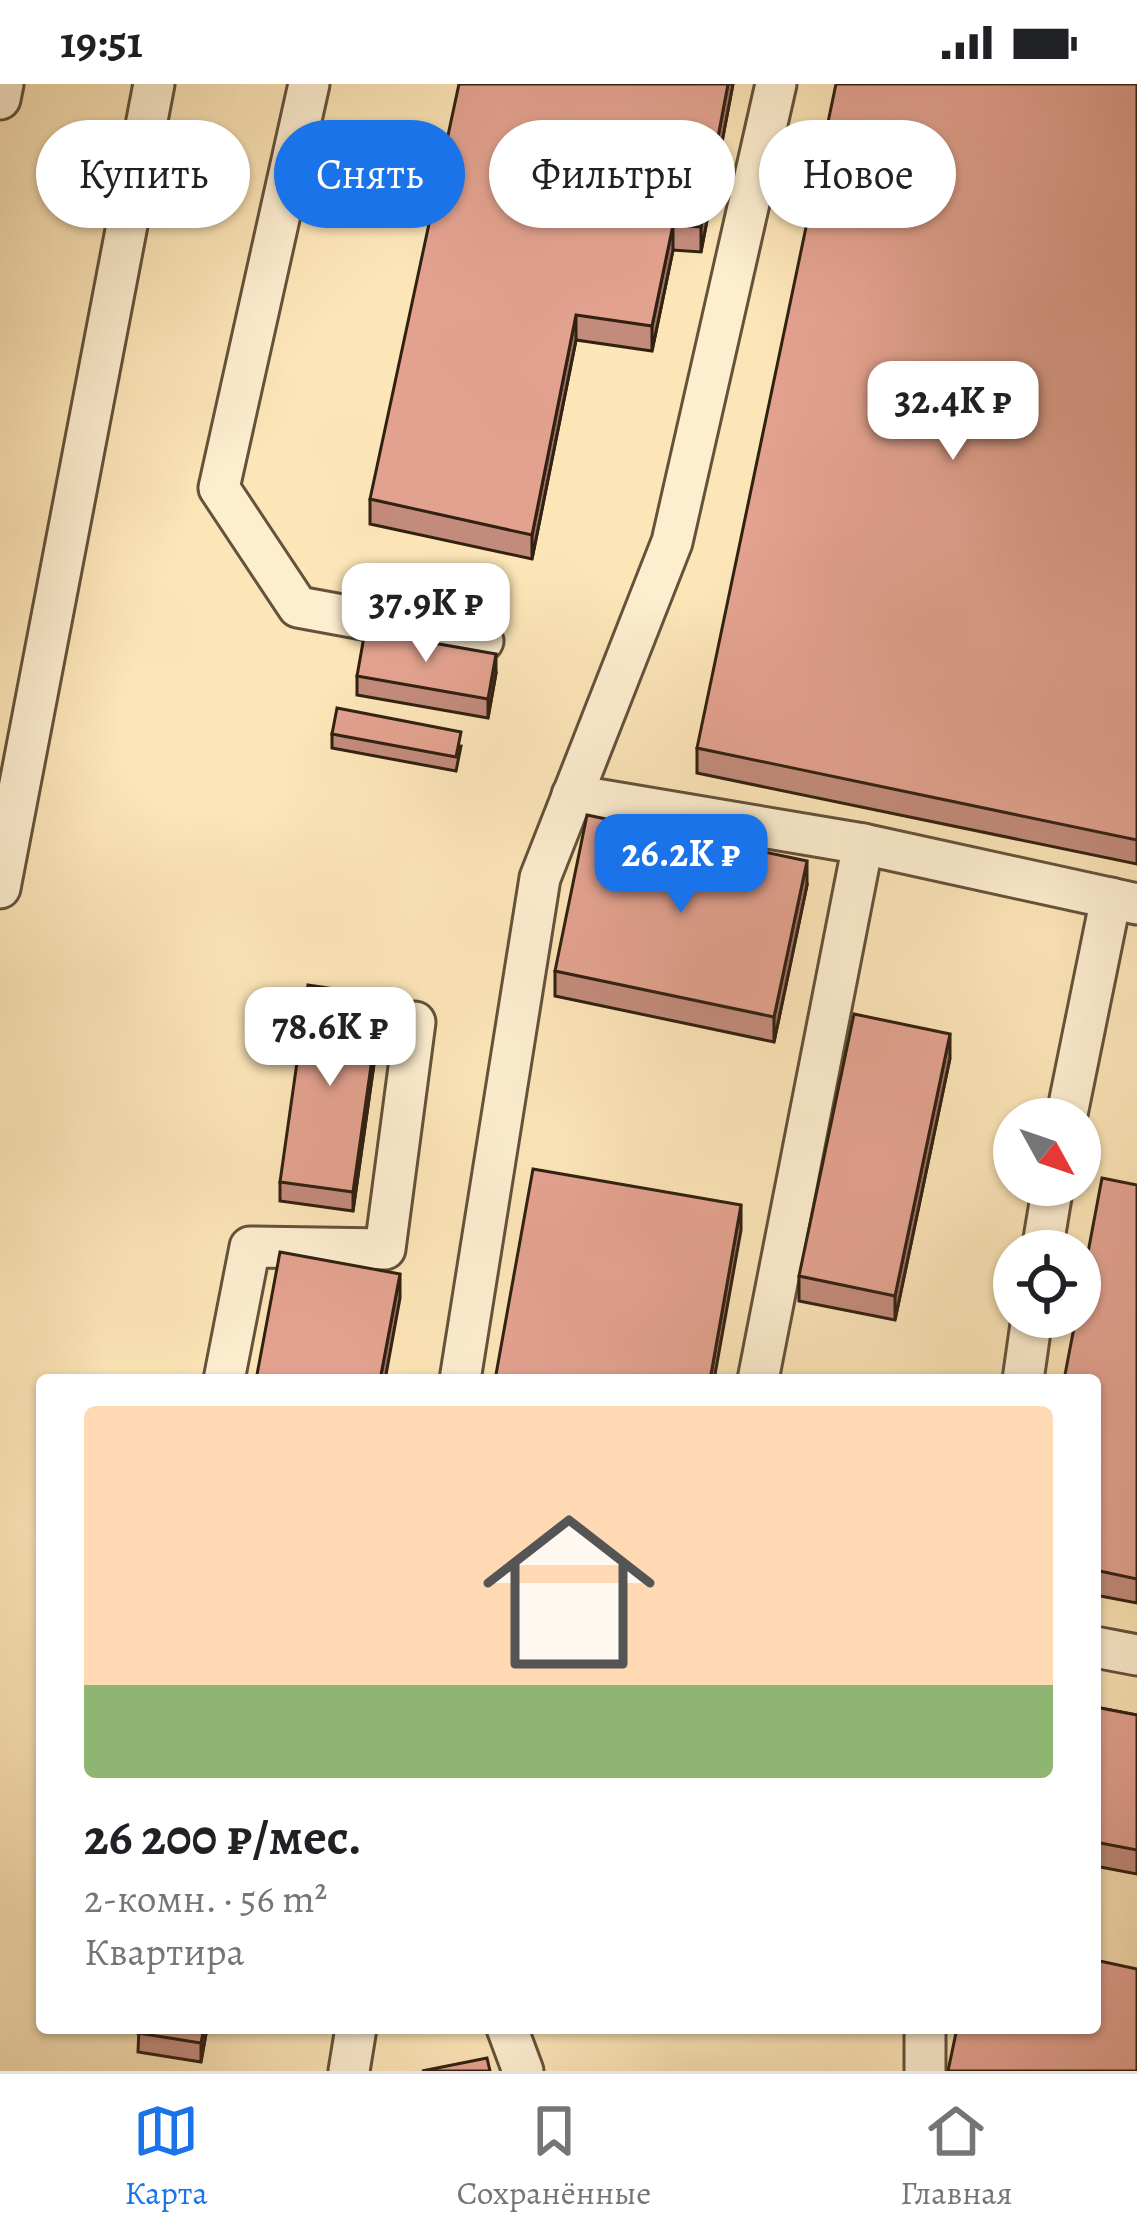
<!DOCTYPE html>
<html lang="ru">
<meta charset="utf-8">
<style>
:root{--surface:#fff;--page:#f6f6f6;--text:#202124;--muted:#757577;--line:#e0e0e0;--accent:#1a73e8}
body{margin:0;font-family:Alegreya,serif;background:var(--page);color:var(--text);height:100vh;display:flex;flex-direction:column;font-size:45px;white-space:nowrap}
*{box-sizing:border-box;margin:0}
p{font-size:39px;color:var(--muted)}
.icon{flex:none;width:66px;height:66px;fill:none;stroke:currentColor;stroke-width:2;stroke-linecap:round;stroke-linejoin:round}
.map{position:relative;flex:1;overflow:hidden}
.sheet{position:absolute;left:36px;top:1290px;width:1065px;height:660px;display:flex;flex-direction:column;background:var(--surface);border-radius:12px;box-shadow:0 3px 9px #0004}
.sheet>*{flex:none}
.hud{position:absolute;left:36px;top:36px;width:1065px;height:108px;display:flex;gap:24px}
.needle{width:78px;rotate:130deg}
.controls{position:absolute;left:993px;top:1014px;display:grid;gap:24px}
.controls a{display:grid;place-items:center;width:108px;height:108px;border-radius:50%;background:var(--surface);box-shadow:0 3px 9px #0004;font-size:60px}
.price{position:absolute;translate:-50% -102px;padding:0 27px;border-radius:24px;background:#fff;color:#222;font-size:39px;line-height:78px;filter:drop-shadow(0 3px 6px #0008)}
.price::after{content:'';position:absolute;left:50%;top:72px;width:36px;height:27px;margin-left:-18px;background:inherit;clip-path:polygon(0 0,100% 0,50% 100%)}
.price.selected{background:var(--accent);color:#fff}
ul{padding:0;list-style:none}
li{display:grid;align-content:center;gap:24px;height:636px;padding:0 48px}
li span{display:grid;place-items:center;height:372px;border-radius:12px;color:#555}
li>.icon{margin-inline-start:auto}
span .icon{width:216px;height:216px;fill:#fffc;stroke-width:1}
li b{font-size:51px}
.tag{padding:0 42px;border-radius:54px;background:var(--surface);box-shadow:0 3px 9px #0004;font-size:42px;line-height:108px}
.tag.selected{background:var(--accent);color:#fff}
.status{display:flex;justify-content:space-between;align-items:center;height:84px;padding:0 60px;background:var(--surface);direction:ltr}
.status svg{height:33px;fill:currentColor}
.tabs{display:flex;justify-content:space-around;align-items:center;height:168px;border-top:3px solid var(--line);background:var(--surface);font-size:33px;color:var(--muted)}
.tabs a{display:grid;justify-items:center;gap:6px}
.tabs .selected{color:var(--accent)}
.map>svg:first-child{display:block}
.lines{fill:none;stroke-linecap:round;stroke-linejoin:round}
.minor-casing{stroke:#64523b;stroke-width:45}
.minor{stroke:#fdeed0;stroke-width:39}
.wall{fill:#c38b7c;stroke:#312112;stroke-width:3}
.shaded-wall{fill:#9f7165;stroke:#312112;stroke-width:3}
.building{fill:#e3a290;stroke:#312112;stroke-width:3}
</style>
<div class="status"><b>19:51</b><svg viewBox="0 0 49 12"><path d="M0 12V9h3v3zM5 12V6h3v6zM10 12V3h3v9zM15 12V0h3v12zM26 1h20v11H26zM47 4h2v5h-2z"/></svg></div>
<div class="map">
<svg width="1137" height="1987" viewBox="0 0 1137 1987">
<rect width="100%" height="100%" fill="#fce5b7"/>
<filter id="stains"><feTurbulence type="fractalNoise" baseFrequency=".00167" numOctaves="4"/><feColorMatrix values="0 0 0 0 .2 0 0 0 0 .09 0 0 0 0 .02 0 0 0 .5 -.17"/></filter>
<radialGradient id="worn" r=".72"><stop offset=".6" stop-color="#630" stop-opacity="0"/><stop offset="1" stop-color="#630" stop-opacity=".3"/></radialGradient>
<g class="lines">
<defs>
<g id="minor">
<polyline points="309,0 219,404 298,523 483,557"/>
<polyline points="0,15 3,0"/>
<polyline points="572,711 863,760 1137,820"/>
<polyline points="0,804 154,0"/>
<polyline points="1066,1035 1111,814"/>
<polyline points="1042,1167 1053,1101"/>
<polyline points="224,1296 250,1163 385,1165 415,938"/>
<polyline points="460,1296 540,794 672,458 776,0"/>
<polyline points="758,1296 863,760"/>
<polyline points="1023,1296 1032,1233"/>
<polyline points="1095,1563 1137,1571"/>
<polyline points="507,1944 523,1987"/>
<polyline points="349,1987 356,1944"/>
<polyline points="925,1987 925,1944"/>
</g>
</defs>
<!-- minor casing -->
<use href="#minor" class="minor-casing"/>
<!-- minor -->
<use href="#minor" class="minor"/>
</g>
<!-- wall -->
<g class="wall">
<polygon points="733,0 701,168 673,166 652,267 576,256 532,475 370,440 370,415"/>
<polygon points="1137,0 1137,780 697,689 697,664"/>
<polygon points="496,589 488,634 357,611 357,592"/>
<polygon points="332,650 461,662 456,687 332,664"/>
<polygon points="807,801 774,958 555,912 555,887"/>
<polygon points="381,931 353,1127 280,1117 280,1098"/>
<polygon points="950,974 895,1236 799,1217 799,1192"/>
<polygon points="1137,1101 1137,1519 1095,1511 1095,1296"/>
<polygon points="1095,1623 1137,1631 1137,1790 1095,1782"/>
<polygon points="139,1944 207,1944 201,1978 138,1968"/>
</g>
<!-- shaded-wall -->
<g class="shaded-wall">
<polygon points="728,0 733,0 701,168 701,143"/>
<polygon points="673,141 673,166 652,267 652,242"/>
<polygon points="576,231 576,256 532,475 532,451"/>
<polygon points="496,570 496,589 488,634 488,615"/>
<polygon points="807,777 807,801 774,958 774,933"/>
<polygon points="381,912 381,931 353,1127 353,1108"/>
<polygon points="950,950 950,974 895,1236 895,1212"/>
<polygon points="741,1121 741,1146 714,1296 710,1296"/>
<polygon points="400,1190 400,1214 385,1296 380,1296"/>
<polygon points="204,1944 207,1944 201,1978 201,1959"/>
</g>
<!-- building -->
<g class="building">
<polygon points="459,0 728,0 701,143 673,141 652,242 576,231 532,451 370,415"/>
<polygon points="836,0 1137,0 1137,756 697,664"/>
<polygon points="365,547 496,570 488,615 357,592"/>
<polygon points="337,624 461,648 456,673 332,650"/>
<polygon points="587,731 807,777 774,933 555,887"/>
<polygon points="308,901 381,912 353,1108 280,1098"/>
<polygon points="854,930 950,950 895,1212 799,1192"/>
<polygon points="533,1085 741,1121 710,1296 495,1296"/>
<polygon points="1102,1094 1137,1101 1137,1495 1095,1486 1095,1296 1064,1296 1076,1233 1080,1233 1080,1211"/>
<polygon points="280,1168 400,1190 380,1296 256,1296"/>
<polygon points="1095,1623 1137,1631 1137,1766 1095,1758"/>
<polygon points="1095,1876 1137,1885 1137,1987 948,1987 957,1944 1095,1944"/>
<polygon points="139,1944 204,1944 201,1959 138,1949"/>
<polygon points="487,1974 490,1987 422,1987"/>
</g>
<rect width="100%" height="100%" filter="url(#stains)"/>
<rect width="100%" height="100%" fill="url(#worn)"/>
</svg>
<div class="controls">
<a><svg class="needle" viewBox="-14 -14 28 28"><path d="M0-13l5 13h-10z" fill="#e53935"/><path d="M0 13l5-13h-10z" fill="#757577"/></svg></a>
<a><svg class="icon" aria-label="locate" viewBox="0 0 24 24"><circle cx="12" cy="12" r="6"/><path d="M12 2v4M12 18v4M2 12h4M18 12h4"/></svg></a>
</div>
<b class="price" style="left:953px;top:379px">32.4K ₽</b>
<b class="price" style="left:426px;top:581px">37.9K ₽</b>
<b class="price selected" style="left:681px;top:832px">26.2K ₽</b>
<b class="price" style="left:330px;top:1005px">78.6K ₽</b>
<div class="hud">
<a class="tag">Купить</a>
<a class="tag selected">Снять</a>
<a class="tag">Фильтры</a>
<a class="tag">Новое</a>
</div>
<section class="sheet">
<ul>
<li><span style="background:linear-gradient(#ffd9b3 75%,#8fb573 0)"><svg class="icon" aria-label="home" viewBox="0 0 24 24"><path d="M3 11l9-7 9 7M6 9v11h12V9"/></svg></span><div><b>26 200 ₽/мес.</b><p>2-комн. · 56 m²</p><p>Квартира</p></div></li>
</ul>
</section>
</div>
<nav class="tabs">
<a class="selected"><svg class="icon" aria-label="map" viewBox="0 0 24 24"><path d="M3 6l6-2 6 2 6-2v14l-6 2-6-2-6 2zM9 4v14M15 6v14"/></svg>Карта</a>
<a><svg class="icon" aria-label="saved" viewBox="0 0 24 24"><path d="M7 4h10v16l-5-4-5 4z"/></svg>Сохранённые</a>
<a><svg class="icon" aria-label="home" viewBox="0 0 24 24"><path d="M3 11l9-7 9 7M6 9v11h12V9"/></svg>Главная</a>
</nav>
